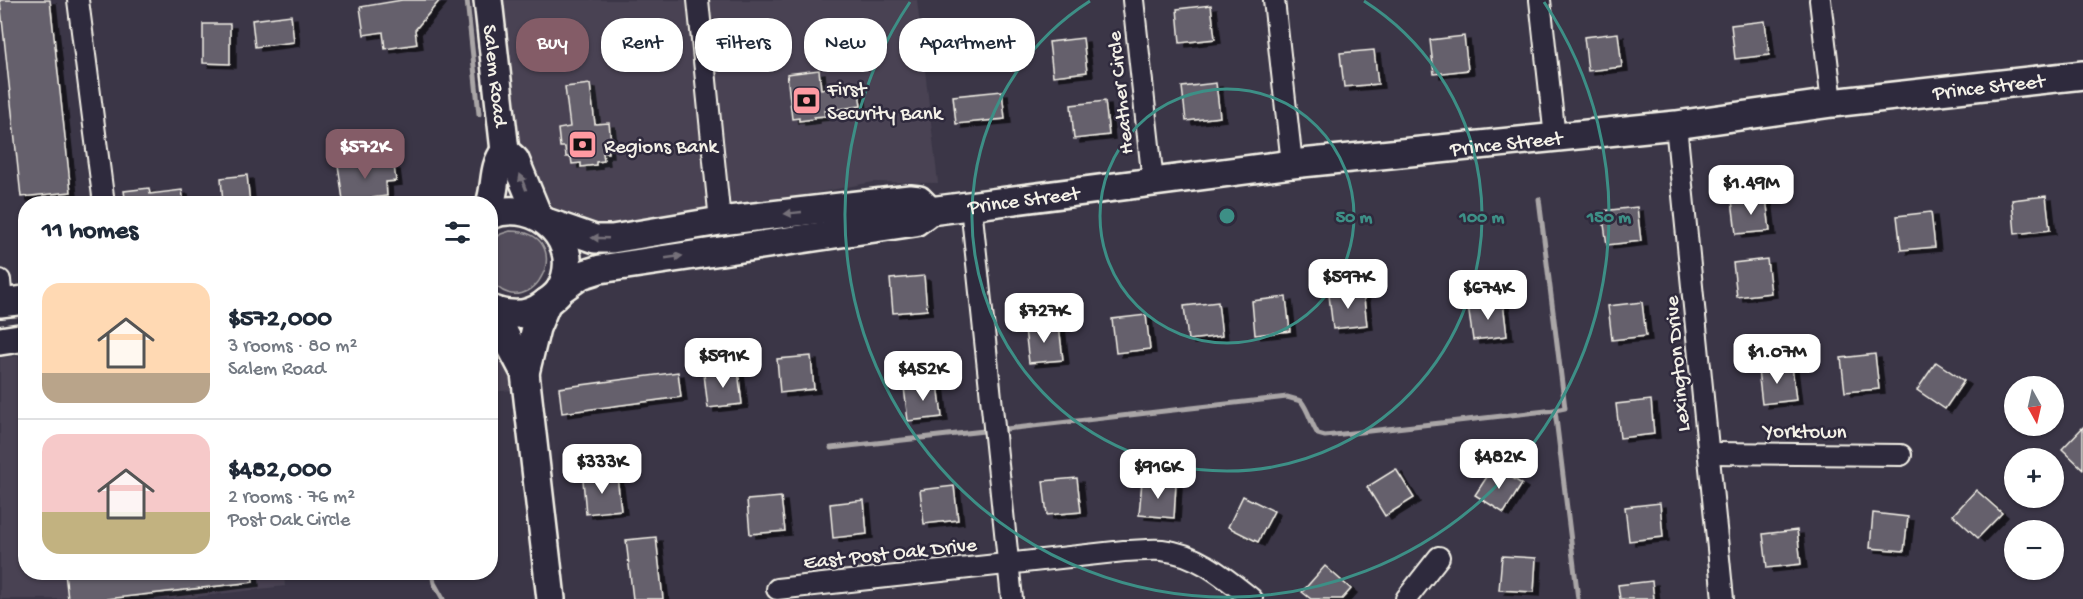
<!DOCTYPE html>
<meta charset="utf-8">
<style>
:root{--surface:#fff;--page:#f2f2f3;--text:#1f2937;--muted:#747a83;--line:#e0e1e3;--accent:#845c67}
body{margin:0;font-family:"Gochi Hand",sans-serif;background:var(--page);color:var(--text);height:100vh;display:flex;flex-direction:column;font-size:22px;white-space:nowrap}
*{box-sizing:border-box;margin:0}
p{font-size:20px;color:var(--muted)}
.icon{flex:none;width:33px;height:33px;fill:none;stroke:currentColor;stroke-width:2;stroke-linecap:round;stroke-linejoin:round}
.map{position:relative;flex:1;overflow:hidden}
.drawer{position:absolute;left:18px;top:196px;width:480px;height:384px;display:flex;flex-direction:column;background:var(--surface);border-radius:24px;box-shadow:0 2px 4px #0004}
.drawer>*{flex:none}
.banner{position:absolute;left:516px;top:18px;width:570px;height:54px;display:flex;gap:12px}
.needle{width:39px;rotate:172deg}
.fabs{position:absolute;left:2004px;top:376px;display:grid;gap:12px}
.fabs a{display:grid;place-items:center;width:60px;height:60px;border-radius:50%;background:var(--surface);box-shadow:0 2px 4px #0004;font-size:30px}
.price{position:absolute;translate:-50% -51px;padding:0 14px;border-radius:12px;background:#fff;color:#222;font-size:20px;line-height:39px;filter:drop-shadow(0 2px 3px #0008)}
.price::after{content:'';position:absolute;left:50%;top:36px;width:18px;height:14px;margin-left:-9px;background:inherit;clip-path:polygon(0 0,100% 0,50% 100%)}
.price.selected{background:var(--accent);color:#fff}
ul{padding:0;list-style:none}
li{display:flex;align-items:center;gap:18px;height:150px;padding:0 24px}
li+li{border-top:2px solid var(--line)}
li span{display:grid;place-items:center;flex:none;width:168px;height:120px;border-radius:18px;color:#555}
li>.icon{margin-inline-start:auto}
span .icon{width:72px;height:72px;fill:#fffc;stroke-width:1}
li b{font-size:26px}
h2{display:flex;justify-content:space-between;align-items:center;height:72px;padding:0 24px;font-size:26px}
.pill{padding:0 21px;border-radius:24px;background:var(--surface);box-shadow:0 2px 4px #0004;font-size:21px;line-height:54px}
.pill.selected{background:var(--accent);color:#fff}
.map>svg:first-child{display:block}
.built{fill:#484352}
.green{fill:#534e5c;stroke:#a4a0a2;stroke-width:1.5}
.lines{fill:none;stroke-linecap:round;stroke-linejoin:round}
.stream{stroke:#aaa6a7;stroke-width:5}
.building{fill:#65616c;stroke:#f4f1e8;stroke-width:1.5;filter:url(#shadow)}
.minor-casing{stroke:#f4f1e8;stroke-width:24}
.secondary-casing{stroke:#f4f1e8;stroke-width:32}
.minor{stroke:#2f2a3d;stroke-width:20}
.secondary{stroke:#2f2a3d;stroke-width:27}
.oneway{fill:#747079}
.ring{fill:none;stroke:#3d8f86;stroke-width:3}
.labels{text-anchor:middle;stroke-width:5;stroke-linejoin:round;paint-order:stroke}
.street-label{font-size:21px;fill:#f4f1e8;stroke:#2f2a3d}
.poi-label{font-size:21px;fill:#f4f1e8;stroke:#2f2a3d;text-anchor:start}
.centre{fill:#3d8f86;stroke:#2f2a3d;stroke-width:3}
.ring-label{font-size:18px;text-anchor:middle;font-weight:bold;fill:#3d8f86;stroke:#2f2a3d;stroke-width:5;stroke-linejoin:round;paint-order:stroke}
</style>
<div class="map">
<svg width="2083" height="599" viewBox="0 0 2083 599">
<defs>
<filter id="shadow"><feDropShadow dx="6" dy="4" stdDeviation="0" flood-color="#0009"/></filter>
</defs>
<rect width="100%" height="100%" fill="#3b3647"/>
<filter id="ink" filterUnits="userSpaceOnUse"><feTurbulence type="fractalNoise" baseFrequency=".0167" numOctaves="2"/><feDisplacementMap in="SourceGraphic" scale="12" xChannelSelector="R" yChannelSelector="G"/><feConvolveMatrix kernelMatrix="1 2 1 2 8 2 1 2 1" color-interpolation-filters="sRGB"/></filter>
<g filter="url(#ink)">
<!-- built -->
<g class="built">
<polygon points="503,0 917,0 938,183 873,182 742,207 602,228 579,222 557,210 540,196 523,161 517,137"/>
<polygon points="490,336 502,346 513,390 491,392"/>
<polygon points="25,355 26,573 284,573 285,586 178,599 0,599 0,358"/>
</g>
<!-- green -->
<path class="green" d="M510,231C581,231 533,329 491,281V243L501,234Z"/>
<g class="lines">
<!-- stream -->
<g class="stream">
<polyline points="467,0 479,114"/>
<polyline points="1539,199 1565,408 1555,410 1578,599"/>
<path d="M1006,429L1287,397L1301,401C1309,411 1311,424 1318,434L1325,436L1555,410"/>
<polyline points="831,448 984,431"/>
<polyline points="432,573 434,583 443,599"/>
</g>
</g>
<!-- building -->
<g class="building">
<polygon points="0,0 50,0 71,192 21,197"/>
<polygon points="402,0 440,0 415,30 417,44 385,49 383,32 364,35 360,7"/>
<polygon points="1211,5 1215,39 1180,43 1177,9"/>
<polygon points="291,15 294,42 255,47 252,20"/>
<polygon points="1765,21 1769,55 1735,59 1731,25"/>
<polygon points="203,24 230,24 230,64 203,63"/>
<polygon points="1618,33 1622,67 1588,71 1584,37"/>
<polygon points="1464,36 1468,70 1434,74 1430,40"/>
<polygon points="1083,38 1087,72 1053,76 1049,42"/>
<polygon points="1374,50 1378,84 1344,87 1340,53"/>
<polygon points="819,70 821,89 858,84 861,106 824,111 825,116 814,117 814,119 799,121 799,118 792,119 787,74"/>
<polygon points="1216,83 1220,117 1186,121 1182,87"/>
<polygon points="590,84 595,124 609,123 611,142 607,142 608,153 603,153 604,161 596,162 596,165 581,167 581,163 572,164 571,157 566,157 565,147 560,147 558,129 570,127 565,87"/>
<polygon points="1002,91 1005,119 956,124 953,96"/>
<polygon points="1105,101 1109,135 1074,139 1071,105"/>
<polygon points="384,160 385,167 394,166 396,181 386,182 387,196 372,198 372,201 358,202 358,199 343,200 338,165"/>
<polygon points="247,175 250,204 223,204 221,178"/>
<polygon points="149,188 150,194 182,190 184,204 126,204 124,191"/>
<polygon points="2046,196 2050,230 2015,234 2012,200"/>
<polygon points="1766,197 1770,231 1736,234 1732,200"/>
<polygon points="1637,207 1641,241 1607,245 1602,211"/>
<polygon points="1931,212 1935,247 1901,250 1897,216"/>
<polygon points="1767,259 1771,293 1737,297 1733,263"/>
<polygon points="924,276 927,310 893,313 890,279"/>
<polygon points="1363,291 1367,325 1333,329 1329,295"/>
<polygon points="1286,297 1290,331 1255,335 1252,301"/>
<polygon points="1218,302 1222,336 1188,340 1184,306"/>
<polygon points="1503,302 1507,336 1473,340 1468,306"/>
<polygon points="1642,302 1646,336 1612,340 1608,306"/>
<polygon points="1146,315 1150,349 1116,353 1112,319"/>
<polygon points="1059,325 1063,360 1029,363 1025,329"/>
<polygon points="1875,354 1879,389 1845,392 1841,358"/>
<polygon points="811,356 814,389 780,393 777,359"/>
<polygon points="1936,362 1964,381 1945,409 1917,390"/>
<polygon points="1792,366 1796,400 1762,404 1758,370"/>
<polygon points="738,370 742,404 708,408 704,374"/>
<polygon points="678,372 681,397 562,413 559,388"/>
<polygon points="938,383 942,417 908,421 904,387"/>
<polygon points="1651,400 1654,434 1620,438 1616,404"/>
<polygon points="2083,427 2083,469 2062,449"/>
<polygon points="1494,466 1522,484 1504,513 1475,495"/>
<polygon points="1396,469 1414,498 1385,516 1367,487"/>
<polygon points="617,476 621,510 586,514 583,480"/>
<polygon points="1077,478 1081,512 1047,515 1043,481"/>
<polygon points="1142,481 1176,484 1174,518 1139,515"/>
<polygon points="954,486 958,520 924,524 920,490"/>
<polygon points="1976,490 2002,513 1978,538 1953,515"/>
<polygon points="1243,496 1274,511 1258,542 1228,527"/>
<polygon points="781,497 785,531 750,534 747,500"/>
<polygon points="864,500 867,534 833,538 830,504"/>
<polygon points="1660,503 1663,537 1629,541 1625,507"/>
<polygon points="1873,513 1908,517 1904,551 1870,548"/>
<polygon points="1797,530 1801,564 1767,568 1763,534"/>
<polygon points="656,537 663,599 633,599 626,540"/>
<polygon points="1502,556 1536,558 1534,592 1499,590"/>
<polygon points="1325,566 1351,589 1342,599 1311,599 1302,592"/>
<polygon points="65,573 252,573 253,582 107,599 68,599"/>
<polygon points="1652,581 1654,599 1620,599 1618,585"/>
</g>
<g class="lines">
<defs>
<g id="minor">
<polyline points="78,0 104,204"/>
<polyline points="698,0 720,221"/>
<polyline points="1133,0 1153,182"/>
<polyline points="1274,0 1292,164"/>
<polyline points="1540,0 1555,138"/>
<polyline points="1820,0 1832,103"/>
<polyline points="1676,125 1723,599"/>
<polyline points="971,206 1012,599"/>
<polyline points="0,280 2,303"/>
<polyline points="1709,453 1901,455"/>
<path d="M777,589L1124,551C1136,551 1149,549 1162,550C1198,554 1224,577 1252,599"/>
<polyline points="1406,599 1439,557"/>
</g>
<g id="secondary">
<path id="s1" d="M488,0L505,151L515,160L538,216"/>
<path d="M490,204C497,184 492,168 505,151"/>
<path d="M490,215C538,196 586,244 560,290C556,296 549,301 543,305C528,317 508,316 490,309"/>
<polyline points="549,223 595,239 612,239 720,221 910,199 919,200 930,211"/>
<path id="s2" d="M560,290L581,275L600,269L915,222L930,211L1292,164L1676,125L1832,103L2083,75"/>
<polyline points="0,303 26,300"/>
<polyline points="492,310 525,373 551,599"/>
<polyline points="0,341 26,337"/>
<polyline points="525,373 536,328 547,302"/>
</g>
</defs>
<!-- minor casing -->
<use href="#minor" class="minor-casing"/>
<!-- secondary casing -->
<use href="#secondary" class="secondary-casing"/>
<!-- minor -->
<use href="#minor" class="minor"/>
<!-- secondary -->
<use href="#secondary" class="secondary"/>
</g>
<!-- one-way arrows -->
<defs><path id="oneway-solid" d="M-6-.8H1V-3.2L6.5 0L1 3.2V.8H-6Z" transform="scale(1.5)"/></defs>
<g class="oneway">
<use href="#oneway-solid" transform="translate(523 182) rotate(-111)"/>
<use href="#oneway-solid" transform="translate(793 213) rotate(174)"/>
<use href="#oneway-solid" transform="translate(600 238) rotate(-178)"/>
<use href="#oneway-solid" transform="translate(674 257) rotate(-8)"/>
</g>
</g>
<!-- distance rings -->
<g class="ring">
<circle cx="1227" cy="216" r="127"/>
<path d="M1364 1A255 255 0 1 1 1090 1"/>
<path d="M1544 2A382 382 0 1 1 910 2"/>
</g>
<!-- icons -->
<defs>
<symbol id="bank-square" viewBox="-11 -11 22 22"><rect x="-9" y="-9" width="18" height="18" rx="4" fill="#ff9aa2" stroke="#2f2a3d"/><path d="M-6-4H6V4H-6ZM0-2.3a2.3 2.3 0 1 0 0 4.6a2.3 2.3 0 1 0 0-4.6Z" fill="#111"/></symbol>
</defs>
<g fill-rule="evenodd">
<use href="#bank-square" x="790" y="84" width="33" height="33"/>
<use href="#bank-square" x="566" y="128" width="33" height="33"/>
</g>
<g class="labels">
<!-- street labels -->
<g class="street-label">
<text dy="7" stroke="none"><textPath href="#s1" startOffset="76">Salem Road</textPath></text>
<text dy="7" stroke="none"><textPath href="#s2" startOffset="1449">Prince Street</textPath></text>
<text transform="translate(1119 93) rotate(-96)" y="7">Heather Circle</text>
<text dy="7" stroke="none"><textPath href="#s2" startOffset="963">Prince Street</textPath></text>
<text dy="7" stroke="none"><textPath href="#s2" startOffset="477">Prince Street</textPath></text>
<text transform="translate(1676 364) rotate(-95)" y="7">Lexington Drive</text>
<text transform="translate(1805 430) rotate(1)" y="7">Yorktown</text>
<text transform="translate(890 552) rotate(-6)" y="7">East Post Oak Drive</text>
</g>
<!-- poi labels -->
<g class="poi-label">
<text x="827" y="95">First<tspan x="827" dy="24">Security Bank</tspan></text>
<text x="604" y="152">Regions Bank</text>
</g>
</g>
<circle cx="1227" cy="216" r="9" class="centre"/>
<g class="ring-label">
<text x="1354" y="222">50 m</text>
<text x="1482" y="222">100 m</text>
<text x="1609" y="222">150 m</text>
</g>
</svg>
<div class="fabs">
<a><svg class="needle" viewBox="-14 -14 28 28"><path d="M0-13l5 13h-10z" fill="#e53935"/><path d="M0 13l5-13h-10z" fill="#747a83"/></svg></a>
<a>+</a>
<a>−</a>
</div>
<b class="price selected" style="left:365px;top:180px">$572K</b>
<b class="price" style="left:1751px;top:216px">$1.49M</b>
<b class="price" style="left:1348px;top:310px">$597K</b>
<b class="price" style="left:1488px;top:321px">$674K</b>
<b class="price" style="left:1044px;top:344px">$727K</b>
<b class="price" style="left:1777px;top:385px">$1.07M</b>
<b class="price" style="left:723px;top:389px">$591K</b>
<b class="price" style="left:923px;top:402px">$452K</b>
<b class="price" style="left:1499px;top:490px">$482K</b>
<b class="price" style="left:602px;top:495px">$333K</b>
<b class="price" style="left:1158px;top:500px">$916K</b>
<div class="banner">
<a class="pill selected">Buy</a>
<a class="pill">Rent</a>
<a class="pill">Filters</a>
<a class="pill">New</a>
<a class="pill">Apartment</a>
</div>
<section class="drawer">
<h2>11 homes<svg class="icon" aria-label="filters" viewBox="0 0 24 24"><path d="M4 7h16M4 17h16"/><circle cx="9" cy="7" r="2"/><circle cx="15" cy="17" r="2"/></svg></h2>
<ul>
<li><span style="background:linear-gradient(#ffd9b3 75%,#b9a48a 0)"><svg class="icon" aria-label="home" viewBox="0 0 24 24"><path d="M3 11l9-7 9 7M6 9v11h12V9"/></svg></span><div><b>$572,000</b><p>3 rooms · 80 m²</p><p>Salem Road</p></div></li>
<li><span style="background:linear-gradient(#f6c9c9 65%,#c2b280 0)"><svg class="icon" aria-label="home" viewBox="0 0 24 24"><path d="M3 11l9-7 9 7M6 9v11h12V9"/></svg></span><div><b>$482,000</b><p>2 rooms · 76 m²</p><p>Post Oak Circle</p></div></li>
</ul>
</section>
</div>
